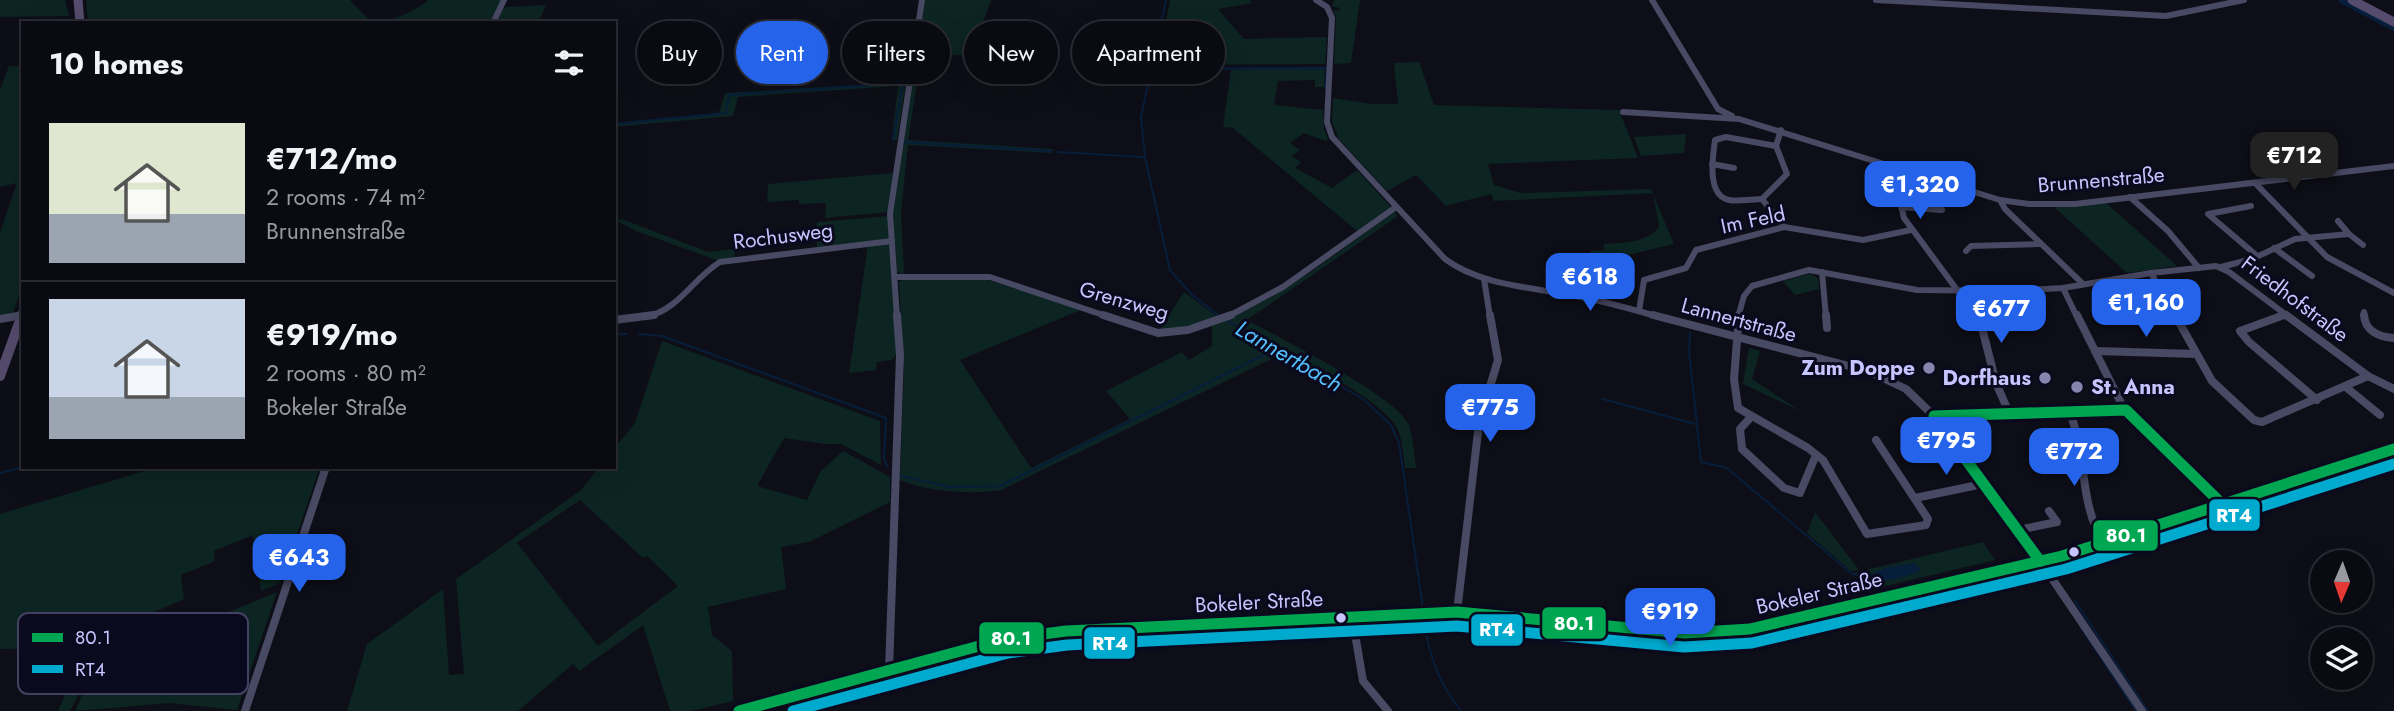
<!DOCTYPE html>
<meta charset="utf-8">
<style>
:root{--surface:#0a0a12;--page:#181820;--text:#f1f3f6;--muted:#999a9f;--line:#2a2b32;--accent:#2563eb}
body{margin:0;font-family:Jost,sans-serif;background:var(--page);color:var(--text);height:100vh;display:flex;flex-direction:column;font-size:26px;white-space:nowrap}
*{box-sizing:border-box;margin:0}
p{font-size:23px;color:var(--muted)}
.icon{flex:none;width:38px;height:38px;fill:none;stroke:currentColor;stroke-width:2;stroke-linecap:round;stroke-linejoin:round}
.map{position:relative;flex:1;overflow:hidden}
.side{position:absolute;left:21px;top:21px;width:595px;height:448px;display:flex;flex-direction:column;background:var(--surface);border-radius:0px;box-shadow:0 7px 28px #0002,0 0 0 2px var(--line)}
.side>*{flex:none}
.hud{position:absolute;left:637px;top:21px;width:665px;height:63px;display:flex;gap:14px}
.needle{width:46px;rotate:182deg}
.fabs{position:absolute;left:2310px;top:550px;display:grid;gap:14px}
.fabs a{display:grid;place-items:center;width:63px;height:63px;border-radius:50%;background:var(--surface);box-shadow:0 7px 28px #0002,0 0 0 2px var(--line);font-size:35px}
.price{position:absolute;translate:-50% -60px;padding:0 16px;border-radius:14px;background:var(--accent);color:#fff;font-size:23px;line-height:46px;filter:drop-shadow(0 2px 4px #0008)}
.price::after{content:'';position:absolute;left:50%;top:42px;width:21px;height:16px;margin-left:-10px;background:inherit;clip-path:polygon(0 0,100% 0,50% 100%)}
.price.on{background:#222;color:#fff}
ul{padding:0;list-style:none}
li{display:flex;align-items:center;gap:21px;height:175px;padding:0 28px}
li+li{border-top:2px solid var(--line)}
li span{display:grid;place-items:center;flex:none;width:196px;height:140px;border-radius:0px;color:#555}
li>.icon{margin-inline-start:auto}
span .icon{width:84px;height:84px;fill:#fffc;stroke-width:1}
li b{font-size:30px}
h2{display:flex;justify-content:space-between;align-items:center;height:84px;padding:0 28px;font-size:30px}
.pill{padding:0 24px;border-radius:32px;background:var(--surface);box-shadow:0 7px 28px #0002,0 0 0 2px var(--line);font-size:24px;line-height:63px}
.pill.on{background:var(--accent);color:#fff}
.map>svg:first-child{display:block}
.green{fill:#0c2422;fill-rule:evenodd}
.water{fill:#071e3b}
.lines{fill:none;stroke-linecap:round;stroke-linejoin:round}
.stream{stroke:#071e3b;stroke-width:2}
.canal{stroke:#071e3b;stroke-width:6}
.minor-far1{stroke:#484962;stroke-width:6}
.minor{stroke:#484962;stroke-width:8}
.major-far1{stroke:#554b6c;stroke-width:9}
.major{stroke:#554b6c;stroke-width:10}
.minor-bridge-far1{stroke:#484962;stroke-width:6}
.minor-bridge{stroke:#484962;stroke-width:8}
.bus-1-casing{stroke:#0b091d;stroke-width:17}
.bus-2-casing{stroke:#0b091d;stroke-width:17}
.bus-1{stroke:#00a651;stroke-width:11}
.bus-2{stroke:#00a9ce;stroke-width:11}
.poi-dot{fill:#8685ae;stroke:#0b091d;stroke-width:2.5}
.bus-dot{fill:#c6c5ff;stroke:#0b091d;stroke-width:2.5}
.labels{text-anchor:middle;stroke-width:6;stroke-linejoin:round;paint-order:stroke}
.street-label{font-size:21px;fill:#c6c5ff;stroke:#0b091d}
.poi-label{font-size:21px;font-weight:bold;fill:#c6c5ff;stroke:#0b091d;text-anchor:end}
.water-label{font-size:23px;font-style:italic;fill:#53bfff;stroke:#0b091d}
.key{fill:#0b091d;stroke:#434161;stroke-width:2}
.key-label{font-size:19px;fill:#c6c5ff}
.line-badge{stroke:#0b091d;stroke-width:2.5}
.badge-label{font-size:19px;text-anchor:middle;font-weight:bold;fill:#fff}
</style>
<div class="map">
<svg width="2394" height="711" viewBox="0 0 2394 711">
<rect width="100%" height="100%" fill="#0e0e18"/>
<!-- green -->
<g class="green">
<polygon points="0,0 65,0 69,16 0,17"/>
<path d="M86,0H350L371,22C390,23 414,12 428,0H502L491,23H88Z"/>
<polygon points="923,0 991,0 972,56 915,53"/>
<polygon points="1170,0 1250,0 1252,3 1218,9 1244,39 1327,37 1325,64 1158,65"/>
<polygon points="1334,0 1360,0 1351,63 1334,64 1336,18 1333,10 1339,11 1340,8 1332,6"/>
<polygon points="546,5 538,23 496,23 503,9 507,7"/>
<polygon points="915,58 921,59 908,140 1053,149 1052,153 908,145 901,212 904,274 897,272 893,214"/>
<path d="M1419,62L1434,105L1619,110L1638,158L1488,164L1494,185L1521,193L1651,189L1674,244L1594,263L1590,251L1605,250L1603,244C1622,243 1647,243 1659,227L1653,193L1494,201L1491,194L1446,206L1416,175L1387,191L1339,139L1332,122L1333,98L1372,104H1398L1394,63Z"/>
<polygon points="9,66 23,66 23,283 13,313 0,315 0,233 17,183 0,187 0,90"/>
<polygon points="1325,68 1324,87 1315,87 1315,80 1278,81 1274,105 1323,110 1324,129 1328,139 1325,141 1304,133 1290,143 1300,150 1292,156 1301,162 1295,168 1332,188 1357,170 1391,207 1357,231 1233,128 1223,127 1231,69"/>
<polygon points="906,82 897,140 892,140 898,86 738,97 733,116 614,127 614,123 719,113 725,93"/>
<polygon points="1686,134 1684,153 1641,156 1634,137"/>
<polygon points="893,173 889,212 825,218 826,203 799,204 799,200 767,202 768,184"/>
<polygon points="2105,202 2177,266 2127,273 2054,207"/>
<path d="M1394,212L1398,216L1247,320C1278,337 1398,397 1409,425C1413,438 1414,454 1416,468H1405C1403,454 1403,434 1393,422C1366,390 1310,367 1274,346L1271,348L1280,355L1001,490C970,495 928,492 900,480L904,369L899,282L905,279L988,280L1081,310L960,360L1031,468L1130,419L1106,391L1182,352L1189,360L1212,346V324C1278,302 1337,252 1394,212Z"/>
<polygon points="889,216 891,237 888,240 817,247 817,222"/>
<polygon points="622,219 708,252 734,249 735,257 719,261 636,231 617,221"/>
<polygon points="887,244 891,246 897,323 896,355 891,360 877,362 876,370 849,373 868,245"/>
<polygon points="1810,274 1818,278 1819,289 1795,295 1783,281"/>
<polygon points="1184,292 1218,317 1174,331 1159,331"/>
<path d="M662,341L880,421L881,465L841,444H825L784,438L757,486L807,500L820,472L843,451L890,477V502L809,542L781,547L786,589L708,607L712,635L732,651L733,701L691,711H670L643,625L579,671L573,664L518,711H347L367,644L443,589L449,675L464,674L456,579L581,490L599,467H614V449L635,423ZM580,500L643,558L647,556L678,586L598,646L517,543Z"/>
<polygon points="1749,348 1760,351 1752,379 1800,411 1743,384"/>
<polygon points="158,467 320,467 282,579 278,584 261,591 253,535 214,551 215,561 181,575 184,599 108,632 106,658 93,667 70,711 58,711 86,648 0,649 0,514"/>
<polygon points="1815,512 1859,570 1851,571 1807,533"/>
<polygon points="1983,542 1995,560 1873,589 1853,573"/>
<path d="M277,592L237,710L169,703L75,711C84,692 89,674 107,662Z"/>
</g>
<!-- water -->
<path class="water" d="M1914,563L1921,570C1906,578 1892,581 1874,580L1869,575L1885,568Z"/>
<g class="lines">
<!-- stream -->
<g class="stream">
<polyline points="1166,0 1141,117 1145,157 1170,270 1192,295 1218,315"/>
<polyline points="1152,69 1327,68 1325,88"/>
<polyline points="614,124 726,113 729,95 903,83 893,140"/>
<polyline points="904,142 1051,151"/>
<polyline points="1058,152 1144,157"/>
<polyline points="1226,320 1363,399 1391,425 1399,443 1423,608"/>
<polyline points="1690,333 1689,351 1701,462 1727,468 1852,574 1869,576"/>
<polyline points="614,334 626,334"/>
<polyline points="639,334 662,336 886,418 884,459 887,466"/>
<polyline points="1603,399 1695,424"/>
<polyline points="0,473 23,467"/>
<polyline points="902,476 950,487 1000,486 1276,349"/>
<polyline points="2075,601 2148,711"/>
<path d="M1424,617C1428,654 1438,682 1461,711"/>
<polyline points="2080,626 2136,711"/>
</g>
<!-- canal -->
<polyline class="canal" points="2341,0 2394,28"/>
<!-- minor-far1 -->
<g class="minor-far1">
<path d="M1316,0L1327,7L1332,18L1327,122L1332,137L1445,259C1483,287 1535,287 1581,297C1607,302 1634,310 1660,317"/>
<polyline points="1652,0 1718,109 1732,116"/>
<polyline points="1876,0 2166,16 2244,0"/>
<polyline points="493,23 504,0"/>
<polyline points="1623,112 1739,119 2000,200 2029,204 2075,204 2394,166"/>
<polyline points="1776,146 1787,174 1762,199 1784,227"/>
<polyline points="1712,164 1734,168"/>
<polyline points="1903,170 1898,193 1904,218 1977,317"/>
<polyline points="2255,183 2327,257 2394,293"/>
<polyline points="2130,197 2168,231 2199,268"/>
<path d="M1762,199C1752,199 1739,202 1729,200C1706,195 1713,156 1715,140L1726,137L1776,146L1781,130"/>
<polyline points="2000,200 2005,209 2083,284"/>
<polyline points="2251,206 2208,214 2256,255"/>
<polyline points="1901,207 1942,210"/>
<polyline points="2349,234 2363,245"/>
<polyline points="2274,248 2312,276"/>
<polyline points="1966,251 1971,246 2041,244"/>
<polyline points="2221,267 2252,259 2295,239 2349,234 2338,221"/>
<polyline points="1822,272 1826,317"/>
<polyline points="2151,273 2176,317"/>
<polyline points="2151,273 2216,266 2229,272 2289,317"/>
<polyline points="895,277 990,277 1109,317"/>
<polyline points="1484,279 1490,317"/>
<polyline points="2063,288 2077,317"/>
<polyline points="1639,311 1644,280 1686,268 1696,250 1784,227 1863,240 1911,230"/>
<path d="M646,317C680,309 692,279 720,262L892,241"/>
<polyline points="897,317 890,214 922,0"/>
<polyline points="1227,317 1283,287 1396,207"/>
<polyline points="1738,317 1744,296 1752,286 1809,270 1917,290 2013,291 2063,288 2151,273"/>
<polyline points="2279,317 2286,314"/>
<polyline points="2364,317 2364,312"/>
</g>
<!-- minor -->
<g class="minor">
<polyline points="1103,315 1158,333 1188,330 1231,315"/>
<polyline points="1653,315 1868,371 1906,389 1934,416 2034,552 2142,711"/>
<polyline points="1739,315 1734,379 1738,408 1808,448 1823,460 1867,534 1926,525 1928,519 1876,440"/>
<polyline points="1826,315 1827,328"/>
<polyline points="1976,315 1980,320 1996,383 2010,415"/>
<polyline points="2077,315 2122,405 2223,505"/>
<polyline points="2175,315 2212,381 2254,420 2262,422 2368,376 2286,315"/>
<polyline points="2284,315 2240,331 2249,342 2317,400"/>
<path d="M2364,315C2365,331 2379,337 2394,338"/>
<polyline points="614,320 654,315"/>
<polyline points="2095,351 2196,354"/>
<polyline points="2368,376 2394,389"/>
<polyline points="2347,388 2380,415"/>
<path d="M2070,413C2087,455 2079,505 2104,543"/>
<polyline points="1934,416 2126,410"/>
<polyline points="1751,417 1740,429 1742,449 1784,488 1800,493 1816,455"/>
<polyline points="1915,498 1983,484"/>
<polyline points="2018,530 2057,522 2049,511"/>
<polyline points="1457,612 1479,423 1498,360 1490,315"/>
<polyline points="1352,616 1363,681 1388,711"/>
<polyline points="889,670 900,355 897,315"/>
<polyline points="245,711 326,467"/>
</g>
<!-- major-far1 -->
<g class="major-far1">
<polyline points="78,0 80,23"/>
<polyline points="2352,0 2394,22"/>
<polyline points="21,317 23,312"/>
</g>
<!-- major -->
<g class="major">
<polyline points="0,376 22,315"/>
<polyline points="739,711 1005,639 1066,631 1457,612 1685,633 1750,629 2062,556 2394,449"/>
</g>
<!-- minor-bridge-far1 -->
<polyline class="minor-bridge-far1" points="14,317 23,315"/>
<!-- minor-bridge -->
<polyline class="minor-bridge" points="0,319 23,315"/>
<defs>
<g id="bus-1">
<polyline points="2040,561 1934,416 2126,410 2223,505"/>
<polyline points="739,711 1005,639 1066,631 1457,612 1685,633 1750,629 2062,556 2394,449"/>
</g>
<polyline id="bus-2" points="793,711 1008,653 1067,645 1457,626 1684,647 1752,643 2066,569 2394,464"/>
</defs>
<!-- bus-1 casing -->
<use href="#bus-1" class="bus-1-casing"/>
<!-- bus-2 casing -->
<use href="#bus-2" class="bus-2-casing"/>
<!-- bus-1 -->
<use href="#bus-1" class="bus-1"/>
<!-- bus-2 -->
<use href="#bus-2" class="bus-2"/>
</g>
<!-- markers -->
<g class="poi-dot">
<circle cx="1929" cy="368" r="7"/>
<circle cx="2045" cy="378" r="7"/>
<circle cx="2077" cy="387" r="7"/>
</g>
<g class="bus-dot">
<circle cx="2074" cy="552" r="6"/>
<circle cx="1341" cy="618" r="6"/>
</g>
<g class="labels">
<!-- street labels -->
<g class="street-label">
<text transform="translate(2101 180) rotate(-5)" y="7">Brunnenstraße</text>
<text transform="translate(1753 220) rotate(-12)" y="7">Im Feld</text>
<text transform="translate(783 236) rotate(-7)" y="7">Rochusweg</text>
<text transform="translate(2295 299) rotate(37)" y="7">Friedhofstraße</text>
<text transform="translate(1124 301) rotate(16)" y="7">Grenzweg</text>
<text transform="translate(1739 320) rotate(15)" y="7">Lannertstraße</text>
<text transform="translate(1819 593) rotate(-13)" y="7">Bokeler Straße</text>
<text transform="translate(1259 602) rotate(-3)" y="7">Bokeler Straße</text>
</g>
<!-- poi labels -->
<g class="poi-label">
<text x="1915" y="375">Zum Doppe</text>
<text x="2031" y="385">Dorfhaus</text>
<text x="2091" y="394" text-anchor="start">St. Anna</text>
</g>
<!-- water labels -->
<g class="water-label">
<text transform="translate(1289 356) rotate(30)" y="8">Lannertbach</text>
</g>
</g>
<!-- legend -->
<rect x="18" y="613" width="230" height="81" rx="10" class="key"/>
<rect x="32" y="633" width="31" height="9" fill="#00a651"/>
<rect x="32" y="665" width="31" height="8" fill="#00a9ce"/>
<g class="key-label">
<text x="75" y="644">80.1</text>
<text x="75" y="676">RT4</text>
</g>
<g class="line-badge">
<rect x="2208" y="498" width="53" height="34" rx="7" fill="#00a9ce"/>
<rect x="2092" y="519" width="67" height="33" rx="7" fill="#00a651"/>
<rect x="1541" y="606" width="66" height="34" rx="7" fill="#00a651"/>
<rect x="1470" y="613" width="54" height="34" rx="7" fill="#00a9ce"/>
<rect x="978" y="621" width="67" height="34" rx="7" fill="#00a651"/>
<rect x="1083" y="626" width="53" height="34" rx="7" fill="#00a9ce"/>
</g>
<g class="badge-label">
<text x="2234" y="522">RT4</text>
<text x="2126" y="542">80.1</text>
<text x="1574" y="630">80.1</text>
<text x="1497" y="636">RT4</text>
<text x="1011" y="645">80.1</text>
<text x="1110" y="650">RT4</text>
</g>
</svg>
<div class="fabs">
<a><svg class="needle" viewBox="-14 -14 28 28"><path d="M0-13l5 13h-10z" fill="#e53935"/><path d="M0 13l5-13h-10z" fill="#999a9f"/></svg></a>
<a><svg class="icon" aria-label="layers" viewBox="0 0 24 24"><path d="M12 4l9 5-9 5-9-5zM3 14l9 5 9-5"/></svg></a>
</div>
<b class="price on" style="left:2294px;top:192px">€712</b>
<b class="price" style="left:1920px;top:221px">€1,320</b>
<b class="price" style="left:1590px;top:313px">€618</b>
<b class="price" style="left:2146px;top:339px">€1,160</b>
<b class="price" style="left:2001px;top:345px">€677</b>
<b class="price" style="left:1490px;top:444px">€775</b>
<b class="price" style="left:1946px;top:477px">€795</b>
<b class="price" style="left:2074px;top:488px">€772</b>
<b class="price" style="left:299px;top:594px">€643</b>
<b class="price" style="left:1670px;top:648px">€919</b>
<div class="hud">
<a class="pill">Buy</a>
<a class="pill on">Rent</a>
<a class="pill">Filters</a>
<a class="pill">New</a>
<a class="pill">Apartment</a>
</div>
<section class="side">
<h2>10 homes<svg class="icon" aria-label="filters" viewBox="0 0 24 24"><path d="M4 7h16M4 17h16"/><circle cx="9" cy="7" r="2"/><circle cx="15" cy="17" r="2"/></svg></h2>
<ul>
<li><span style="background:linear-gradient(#dfe7d0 65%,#9aa5b1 0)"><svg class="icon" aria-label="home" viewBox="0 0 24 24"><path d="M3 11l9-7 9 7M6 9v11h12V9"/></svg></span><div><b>€712/mo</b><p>2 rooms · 74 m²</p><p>Brunnenstraße</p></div></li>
<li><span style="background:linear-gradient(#c9d6e8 70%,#9aa5b1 0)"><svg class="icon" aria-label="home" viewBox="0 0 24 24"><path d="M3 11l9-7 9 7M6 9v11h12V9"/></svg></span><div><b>€919/mo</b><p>2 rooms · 80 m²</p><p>Bokeler Straße</p></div></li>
</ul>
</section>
</div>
